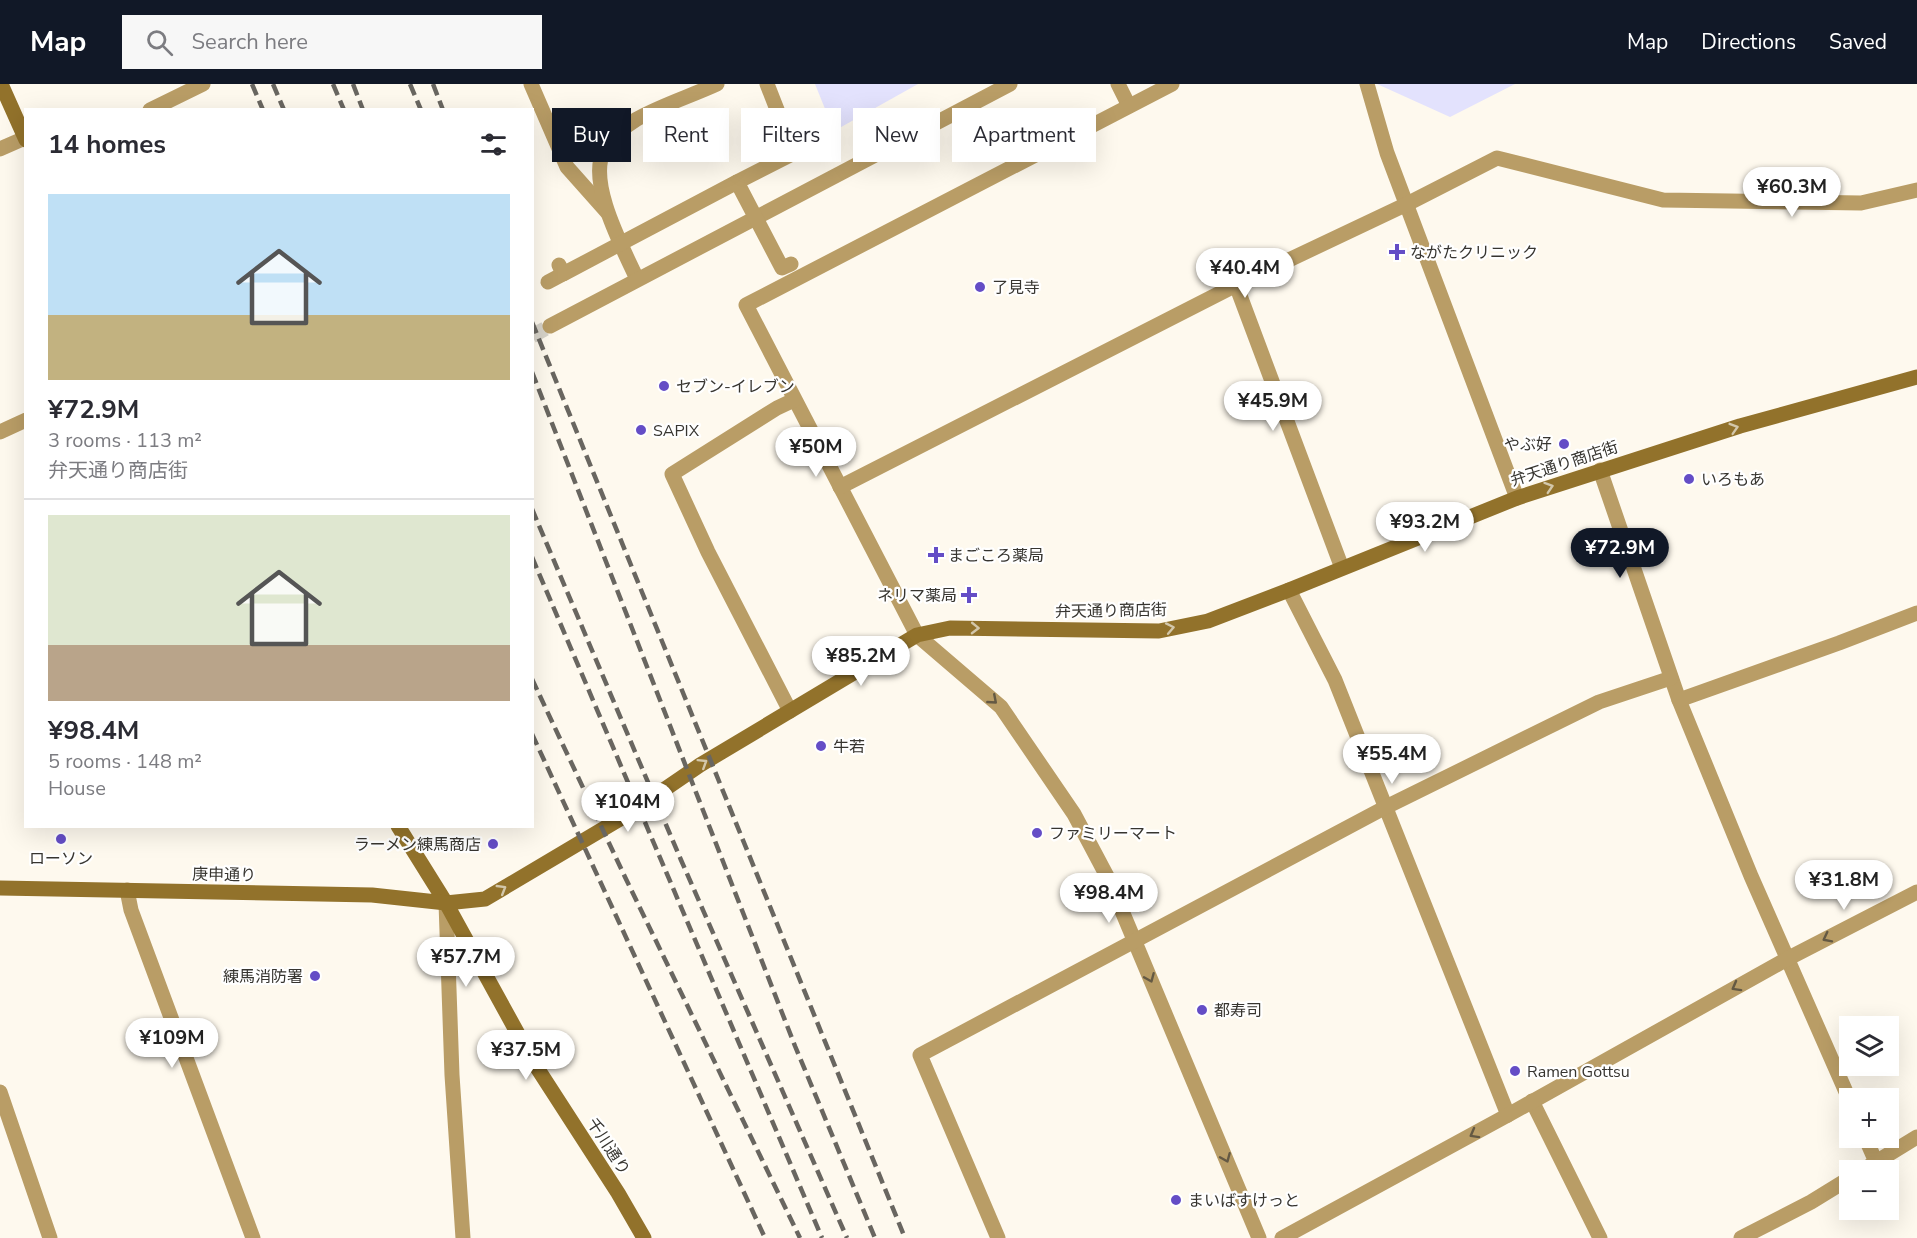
<!DOCTYPE html>
<meta charset="utf-8">
<style>
:root{--surface:#fff;--page:#f7f7f7;--text:#2b2b33;--muted:#7c7c81;--line:#e1e1e2;--accent:#111827}
body{margin:0;font-family:"Nunito Sans","Noto Sans JP",sans-serif;background:var(--page);color:var(--text);height:100vh;display:flex;flex-direction:column;font-size:22px;white-space:nowrap}
*{box-sizing:border-box;margin:0}
p{font-size:20px;color:var(--muted)}
.icon{flex:none;width:33px;height:33px;fill:none;stroke:currentColor;stroke-width:2;stroke-linecap:round;stroke-linejoin:round}
.map{position:relative;flex:1;overflow:hidden}
.panel{position:absolute;left:24px;top:24px;width:510px;height:720px;display:flex;flex-direction:column;background:var(--surface);border-radius:0px;box-shadow:0 6px 24px #0002}
.panel>*{flex:none}
.top-card{position:absolute;left:552px;top:24px;width:570px;height:54px;display:flex;gap:12px}
.controls{position:absolute;left:1839px;top:932px;display:grid;gap:12px}
.controls a{display:grid;place-items:center;width:60px;height:60px;border-radius:0px;background:var(--surface);box-shadow:0 6px 24px #0002;font-size:30px}
.price{position:absolute;translate:-50% -51px;padding:0 14px;border-radius:21px;background:#fff;color:#222;font-size:20px;line-height:39px;filter:drop-shadow(0 2px 3px #0008)}
.price::after{content:'';position:absolute;left:50%;top:36px;width:18px;height:14px;margin-left:-9px;background:inherit;clip-path:polygon(0 0,100% 0,50% 100%)}
.price.on{background:var(--accent);color:#fff}
ul{padding:0;list-style:none}
li{display:grid;align-content:center;gap:12px;height:318px;padding:0 24px}
li+li{border-top:2px solid var(--line)}
li span{display:grid;place-items:center;height:186px;border-radius:0px;color:#555}
li>.icon{margin-inline-start:auto}
span .icon{width:108px;height:108px;fill:#fffc;stroke-width:1}
li b{font-size:26px}
h2{display:flex;justify-content:space-between;align-items:center;height:72px;padding:0 24px;font-size:26px}
.chip{padding:0 21px;border-radius:0px;background:var(--surface);box-shadow:0 6px 24px #0002;font-size:21px;line-height:54px}
.chip.on{background:var(--accent);color:#fff}
header{display:flex;align-items:center;gap:36px;box-sizing:border-box;height:84px;padding:0 30px;background:var(--accent);color:#fff}
header strong{font-size:28px}
nav{display:flex;gap:33px;margin-inline-start:auto;font-size:21px}
.search{width:420px;height:54px;background:var(--page);display:flex;align-items:center;gap:15px;box-sizing:border-box;padding:0 21px;border-radius:0px;color:var(--muted);font-size:22px}
.map>svg:first-child{display:block}
.green{fill:#e3e2fd}
.lines{fill:none;stroke-linecap:round;stroke-linejoin:round}
.tertiary-tunnel{stroke:#d6d2c8;stroke-width:15;stroke-dasharray:15 8;stroke-linecap:butt}
.pedestrian{stroke:#b99d66;stroke-width:15}
.minor{stroke:#b99d66;stroke-width:15}
.tertiary{stroke:#b99d66;stroke-width:15}
.secondary{stroke:#92722b;stroke-width:15}
.rail{stroke:#696660;stroke-width:4.5;stroke-dasharray:12 6;stroke-linecap:butt}
.pedestrian-bridge{stroke:#b99d66;stroke-width:15}
.oneway{stroke:#d3c7aa}
.oneway2{stroke:#645943}
.poi-dot{fill:#644dc6;stroke:#fff;stroke-width:2}
.labels{text-anchor:middle;stroke-width:4.5;stroke-linejoin:round;paint-order:stroke}
.poi-label{font-size:16px;fill:#373530;stroke:#fff;text-anchor:start}
.street-label{font-size:16px;fill:#373530;stroke:#fff}
</style>
<header>
<strong>Map</strong>
<div class="search"><svg class="icon" aria-label="search" viewBox="0 0 24 24"><circle cx="10" cy="10" r="6"/><path d="M15 15l6 6"/></svg>Search here</div>
<nav><a>Map</a><a>Directions</a><a>Saved</a></nav>
</header>
<div class="map">
<svg width="1917" height="1154" viewBox="0 0 1917 1154">
<rect width="100%" height="100%" fill="#fef9ee"/>
<!-- green -->
<g class="green">
<polygon points="815,0 918,0 834,47"/>
<polygon points="1377,0 1515,0 1450,33"/>
</g>
<g class="lines">
<!-- tertiary-tunnel -->
<polyline class="tertiary-tunnel" points="532,252 550,242"/>
<!-- pedestrian -->
<polyline class="pedestrian" points="548,198 563,190"/>
<!-- minor -->
<g class="minor">
<polyline points="1118,0 1129,22"/>
<polyline points="1172,0 746,221 917,551 1001,623 1074,730 1109,796 1259,1154"/>
<polyline points="1367,0 1387,69 1517,414"/>
<polyline points="150,26 203,0"/>
<polyline points="0,65 25,54"/>
<polyline points="1236,201 1342,484"/>
<polyline points="0,348 26,336"/>
<polyline points="1600,386 1679,616 1751,792 1850,1017"/>
<polyline points="840,403 1236,201 1407,120 1497,74 1663,116 1861,119 1917,106"/>
<polyline points="1289,506 1335,596 1508,1031"/>
<polyline points="1679,616 1839,559 1917,529"/>
<polyline points="790,627 708,468 672,390 777,324 794,316"/>
<polyline points="127,806 131,826 253,1154"/>
<polyline points="0,1008 50,1154"/>
<polyline points="1532,1017 1600,1154"/>
<polyline points="1865,1053 1876,1078"/>
<polyline points="1863,1086 1917,1053"/>
<polyline points="998,1154 920,971 1386,723 1599,618 1671,594"/>
<polyline points="1282,1154 1508,1031 1787,875 1917,808"/>
<polyline points="1741,1154 1811,1118 1850,1094"/>
</g>
<!-- tertiary -->
<g class="tertiary">
<polyline points="531,0 567,83 607,128"/>
<path d="M637,195C623,164 587,99 604,66C610,52 625,43 637,35C662,21 691,12 717,0"/>
<polyline points="550,242 1010,0"/>
<polyline points="446,819 452,991 463,1154"/>
</g>
<!-- secondary -->
<g class="secondary">
<polyline points="1,0 26,56"/>
<polyline points="398,742 446,819 534,979 618,1109 644,1154"/>
<polyline points="0,804 372,811 446,819 485,815 630,729 700,681 917,551 950,544 1159,547 1208,537 1289,506 1517,414 1740,342 1917,293"/>
</g>
<!-- rail -->
<g class="rail">
<polyline points="252,0 263,26"/>
<polyline points="273,0 284,26"/>
<polyline points="333,0 344,26"/>
<polyline points="353,0 363,26"/>
<polyline points="410,0 421,26"/>
<polyline points="433,0 443,26"/>
<polyline points="532,238 905,1154"/>
<polyline points="532,288 795,962 875,1154"/>
<polyline points="532,425 681,776 847,1154"/>
<polyline points="532,473 822,1154"/>
<polyline points="532,595 625,793 800,1154"/>
<polyline points="532,650 765,1154"/>
</g>
<!-- pedestrian-bridge -->
<g class="pedestrian-bridge">
<polyline points="767,0 794,69 737,98 782,184 791,180"/>
<polyline points="559,181 563,190 737,98"/>
</g>
</g>
<!-- one-way arrows -->
<defs><path id="oneway-chevron" d="M-2-3.5L2.5 0L-2 3.5" fill="none" stroke-width="1.6" stroke-linecap="round" stroke-linejoin="round" transform="scale(1.5)"/></defs>
<g class="oneway">
<use href="#oneway-chevron" transform="translate(1734 344) rotate(-17)"/>
<use href="#oneway-chevron" transform="translate(1549 403) rotate(-18)"/>
<use href="#oneway-chevron" transform="translate(975 544) rotate(1)"/>
<use href="#oneway-chevron" transform="translate(1170 544) rotate(-11)"/>
<use href="#oneway-chevron" transform="translate(703 679) rotate(-32)"/>
<use href="#oneway-chevron" transform="translate(502 805) rotate(-31)"/>
</g>
<g class="oneway2">
<use href="#oneway-chevron" transform="translate(993 616) rotate(41)"/>
<use href="#oneway-chevron" transform="translate(1827 854) rotate(153)"/>
<use href="#oneway-chevron" transform="translate(1150 894) rotate(67)"/>
<use href="#oneway-chevron" transform="translate(1736 903) rotate(151)"/>
<use href="#oneway-chevron" transform="translate(1474 1050) rotate(151)"/>
<use href="#oneway-chevron" transform="translate(1226 1074) rotate(67)"/>
</g>
<!-- markers -->
<g class="poi-dot">
<path d="M1394 159h6v6h6v6h-6v6h-6v-6h-6v-6h6z"/>
<circle cx="980" cy="203" r="6"/>
<circle cx="664" cy="302" r="6"/>
<circle cx="641" cy="346" r="6"/>
<circle cx="1564" cy="360" r="6"/>
<circle cx="1689" cy="395" r="6"/>
<path d="M933 462h6v6h6v6h-6v6h-6v-6h-6v-6h6z"/>
<path d="M966 502h6v6h6v6h-6v6h-6v-6h-6v-6h6z"/>
<circle cx="821" cy="662" r="6"/>
<circle cx="1037" cy="749" r="6"/>
<circle cx="61" cy="755" r="6"/>
<circle cx="493" cy="760" r="6"/>
<circle cx="315" cy="892" r="6"/>
<circle cx="1202" cy="926" r="6"/>
<circle cx="1515" cy="987" r="6"/>
<circle cx="1176" cy="1116" r="6"/>
</g>
<g class="labels">
<!-- poi labels -->
<g class="poi-label">
<text x="1410" y="174">ながたクリニック</text>
<text x="992" y="209">了見寺</text>
<text x="676" y="308">セブン-イレブン</text>
<text x="653" y="352">SAPIX</text>
<text x="1552" y="366" text-anchor="end">やぶ好</text>
<text x="1701" y="401">いろもあ</text>
<text x="948" y="477">まごころ薬局</text>
<text x="957" y="517" text-anchor="end">ネリマ薬局</text>
<text x="833" y="668">牛若</text>
<text x="1049" y="755">ファミリーマート</text>
<text x="481" y="766" text-anchor="end">ラーメン練馬商店</text>
<text x="61" y="780" text-anchor="middle">ローソン</text>
<text x="303" y="898" text-anchor="end">練馬消防署</text>
<text x="1214" y="932">都寿司</text>
<text x="1527" y="993">Ramen Gottsu</text>
<text x="1188" y="1122">まいばすけっと</text>
</g>
<!-- street labels -->
<g class="street-label">
<text transform="translate(1564 379) rotate(-18)" y="6">弁天通り商店街</text>
<text transform="translate(1111 526) rotate(-1)" y="6">弁天通り商店街</text>
<text transform="translate(224 790) rotate(1)" y="6">庚申通り</text>
<text transform="translate(609 1062) rotate(57)" y="6">千川通り</text>
</g>
</g>
</svg>
<div class="controls">
<a><svg class="icon" aria-label="layers" viewBox="0 0 24 24"><path d="M12 4l9 5-9 5-9-5zM3 14l9 5 9-5"/></svg></a>
<a>+</a>
<a>−</a>
</div>
<b class="price" style="left:1792px;top:134px">¥60.3M</b>
<b class="price" style="left:1245px;top:215px">¥40.4M</b>
<b class="price" style="left:1273px;top:348px">¥45.9M</b>
<b class="price" style="left:816px;top:394px">¥50M</b>
<b class="price" style="left:1425px;top:469px">¥93.2M</b>
<b class="price on" style="left:1620px;top:495px">¥72.9M</b>
<b class="price" style="left:861px;top:603px">¥85.2M</b>
<b class="price" style="left:1392px;top:701px">¥55.4M</b>
<b class="price" style="left:628px;top:749px">¥104M</b>
<b class="price" style="left:1844px;top:827px">¥31.8M</b>
<b class="price" style="left:1109px;top:840px">¥98.4M</b>
<b class="price" style="left:466px;top:904px">¥57.7M</b>
<b class="price" style="left:172px;top:985px">¥109M</b>
<b class="price" style="left:526px;top:997px">¥37.5M</b>
<div class="top-card">
<a class="chip on">Buy</a>
<a class="chip">Rent</a>
<a class="chip">Filters</a>
<a class="chip">New</a>
<a class="chip">Apartment</a>
</div>
<section class="panel">
<h2>14 homes<svg class="icon" aria-label="filters" viewBox="0 0 24 24"><path d="M4 7h16M4 17h16"/><circle cx="9" cy="7" r="2"/><circle cx="15" cy="17" r="2"/></svg></h2>
<ul>
<li><span style="background:linear-gradient(#bfe0f5 65%,#c2b280 0)"><svg class="icon" aria-label="home" viewBox="0 0 24 24"><path d="M3 11l9-7 9 7M6 9v11h12V9"/></svg></span><div><b>¥72.9M</b><p>3 rooms · 113 m²</p><p>弁天通り商店街</p></div></li>
<li><span style="background:linear-gradient(#dfe7d0 70%,#b9a48a 0)"><svg class="icon" aria-label="home" viewBox="0 0 24 24"><path d="M3 11l9-7 9 7M6 9v11h12V9"/></svg></span><div><b>¥98.4M</b><p>5 rooms · 148 m²</p><p>House</p></div></li>
</ul>
</section>
</div>
